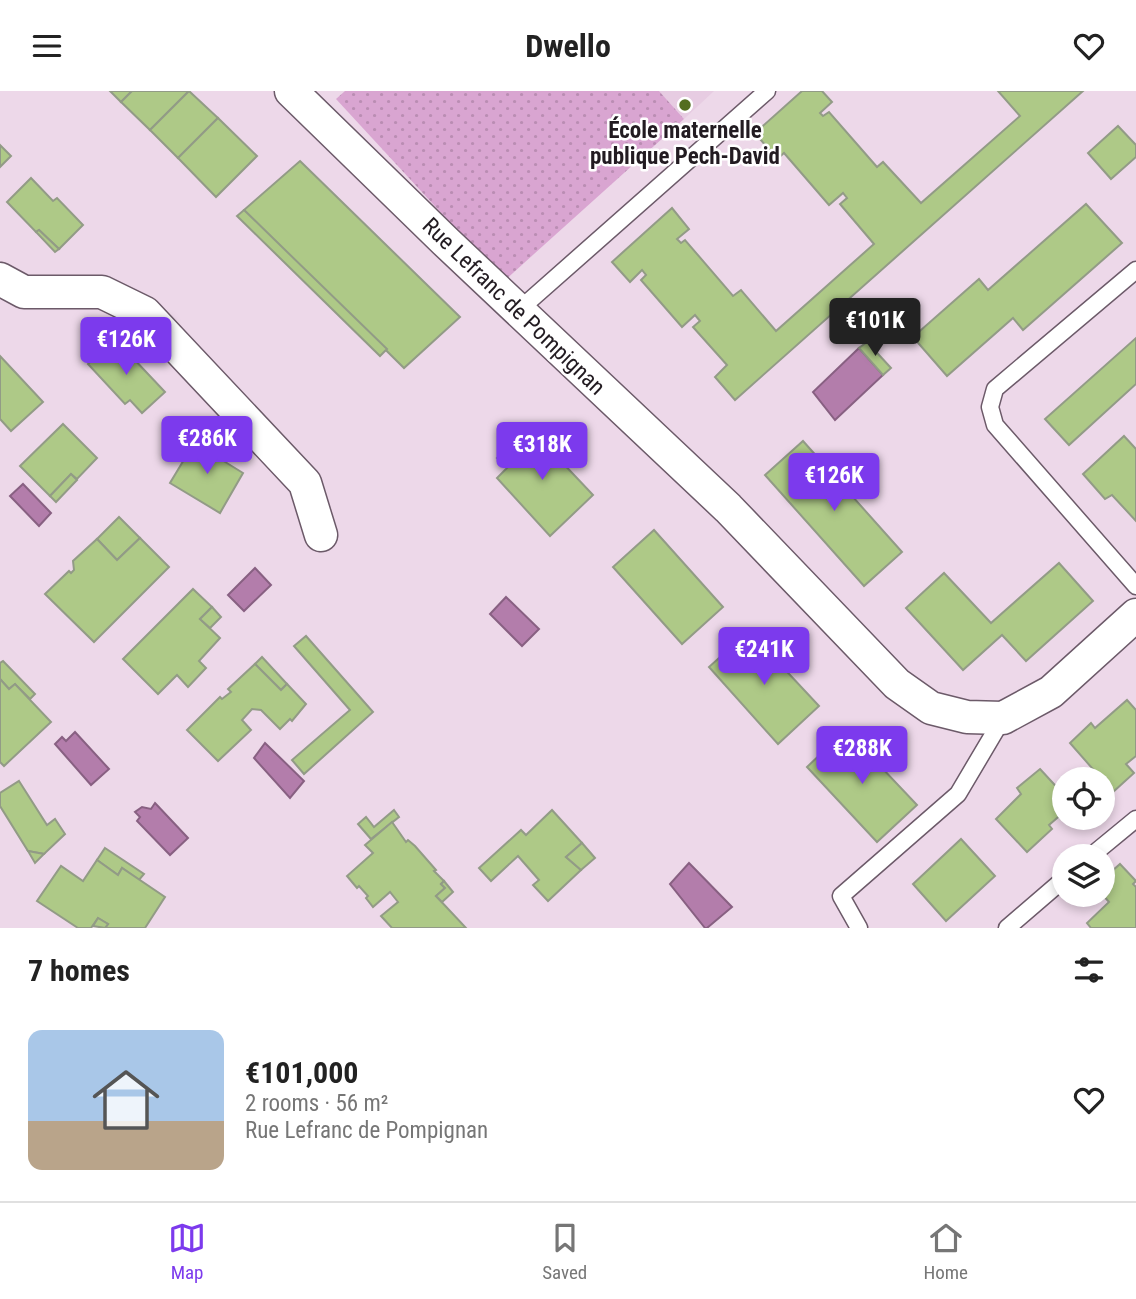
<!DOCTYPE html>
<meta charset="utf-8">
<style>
:root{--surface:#fff;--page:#f2f2f2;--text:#222;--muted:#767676;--line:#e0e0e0;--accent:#7c3aed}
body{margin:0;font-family:"Roboto Condensed",sans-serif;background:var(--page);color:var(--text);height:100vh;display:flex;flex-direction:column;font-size:26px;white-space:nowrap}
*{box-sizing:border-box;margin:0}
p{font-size:23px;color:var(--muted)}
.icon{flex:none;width:38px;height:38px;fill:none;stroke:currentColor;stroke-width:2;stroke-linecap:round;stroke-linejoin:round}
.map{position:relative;height:837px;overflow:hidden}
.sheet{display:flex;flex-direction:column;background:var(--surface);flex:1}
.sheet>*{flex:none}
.controls{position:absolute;left:1052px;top:676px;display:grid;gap:14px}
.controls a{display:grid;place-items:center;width:63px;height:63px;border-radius:50%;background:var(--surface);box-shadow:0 4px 10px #0003;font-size:35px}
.price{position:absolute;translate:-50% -60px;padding:0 16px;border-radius:7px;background:var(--accent);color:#fff;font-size:23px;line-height:46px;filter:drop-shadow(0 2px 4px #0008)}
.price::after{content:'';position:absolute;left:50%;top:42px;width:21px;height:16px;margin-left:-10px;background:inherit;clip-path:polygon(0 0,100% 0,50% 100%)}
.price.on{background:#222;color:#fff}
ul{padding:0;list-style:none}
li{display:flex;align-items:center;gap:21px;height:175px;padding:0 28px}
li span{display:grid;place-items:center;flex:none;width:196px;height:140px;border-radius:14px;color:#555}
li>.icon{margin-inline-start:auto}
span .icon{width:84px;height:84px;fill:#fffc;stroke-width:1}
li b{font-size:30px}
h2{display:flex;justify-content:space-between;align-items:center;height:84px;padding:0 28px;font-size:30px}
header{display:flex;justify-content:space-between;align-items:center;height:91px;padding:0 28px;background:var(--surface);font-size:32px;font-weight:700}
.dock{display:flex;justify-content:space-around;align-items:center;height:98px;border-top:2px solid var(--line);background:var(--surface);font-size:19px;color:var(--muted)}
.dock a{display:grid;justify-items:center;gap:4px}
.dock .on{color:var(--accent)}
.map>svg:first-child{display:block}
.built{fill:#e7cce2}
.park{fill:url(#park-dots)}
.water{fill:#b37dab;stroke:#886082;stroke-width:2}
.building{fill:#aec987;stroke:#929b86;stroke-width:2}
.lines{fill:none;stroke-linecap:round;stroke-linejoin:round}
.service-casing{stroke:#6c5a69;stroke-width:19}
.minor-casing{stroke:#6c5a69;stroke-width:35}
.service{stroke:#fff;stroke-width:16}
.minor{stroke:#fff;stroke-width:32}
.poi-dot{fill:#536d20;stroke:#fff;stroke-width:2.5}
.labels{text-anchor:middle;stroke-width:5;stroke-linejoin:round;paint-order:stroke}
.poi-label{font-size:23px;font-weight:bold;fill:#221b21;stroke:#fff}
.street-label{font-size:23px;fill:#221b21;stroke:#fff}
</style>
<header><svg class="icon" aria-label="menu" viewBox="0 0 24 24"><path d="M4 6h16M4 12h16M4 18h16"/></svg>Dwello<svg class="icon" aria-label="heart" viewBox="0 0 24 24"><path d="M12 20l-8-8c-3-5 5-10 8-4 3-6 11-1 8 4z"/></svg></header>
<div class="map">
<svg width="1136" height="837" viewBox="0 0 1136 837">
<defs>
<pattern id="park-dots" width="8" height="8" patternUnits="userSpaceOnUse" patternTransform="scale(1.75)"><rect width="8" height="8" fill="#d9a5d1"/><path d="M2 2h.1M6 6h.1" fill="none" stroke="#ba8db3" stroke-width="1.8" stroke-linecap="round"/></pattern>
</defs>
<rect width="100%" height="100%" fill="#edd8e9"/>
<!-- built -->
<polygon class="built" points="659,0 714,0 684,28"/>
<!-- park -->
<polygon class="park" points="345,0 659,0 684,28 504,190 336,8"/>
<!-- water -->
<g class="water">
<polygon points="859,257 883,284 835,329 813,301"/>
<polygon points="23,393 51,422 39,435 10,405"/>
<polygon points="255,477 271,494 244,520 228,504"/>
<polygon points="506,506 539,538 522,555 490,523"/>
<polygon points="75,641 109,678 91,694 55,653 62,646 66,650"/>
<polygon points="265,652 304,690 290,707 254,667"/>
<polygon points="155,712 188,747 170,764 137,730 140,726 135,721 142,716 151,718"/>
<polygon points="689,772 732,816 707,837 705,837 670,793"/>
</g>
<!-- building -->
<g class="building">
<polygon points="110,0 132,0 121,11"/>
<polygon points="132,0 189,0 150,39 121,11"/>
<polygon points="189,0 218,27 178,67 150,39"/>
<polygon points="802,0 822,0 832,11 820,22 823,25 829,21 877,76 883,71 921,112 1020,25 998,0 1083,0 735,309 715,286 727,274 693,236 700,230 695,224 682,236 641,189 646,184 642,179 630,191 612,171 672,117 689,138 677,148 681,152 685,149 733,205 741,199 776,240 874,153 840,113 847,107 843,102 829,114 784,62 777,68 755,42"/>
<polygon points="218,27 257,65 216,106 178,67"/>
<polygon points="1118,35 1136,54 1136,66 1111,88 1088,62"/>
<polygon points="0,54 11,65 0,76"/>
<polygon points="300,70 460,226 404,277 244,119"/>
<polygon points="31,87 53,110 57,107 83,134 59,158 39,139 36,141 7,111"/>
<polygon points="1086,113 1122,152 1023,239 1013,227 947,285 913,246 979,188 988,199"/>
<polygon points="244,119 387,258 380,265 237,125"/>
<polygon points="39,139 59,158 55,161 36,141"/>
<polygon points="1136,247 1136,293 1069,354 1045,328"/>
<polygon points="115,248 165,301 142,322 130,309 125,313 88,273"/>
<polygon points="867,251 891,277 883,284 859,257"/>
<polygon points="0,265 43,311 11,340 0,328"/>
<polygon points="63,333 97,367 77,388 71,383 50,405 20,375"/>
<polygon points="529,338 539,349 540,348 593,404 550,445 497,387 507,377 497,367"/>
<polygon points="199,344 214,354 209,361 243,382 220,422 170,392"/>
<polygon points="1124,345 1136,358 1136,430 1112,404 1105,408 1083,383"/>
<polygon points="803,350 902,461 864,495 765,384"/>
<polygon points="71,383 77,389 56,411 50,405"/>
<polygon points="119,426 140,447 117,469 97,448"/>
<polygon points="654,439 723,516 682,553 613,476"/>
<polygon points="140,447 169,476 94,551 45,503 69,480 71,482 74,479 73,470 97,448 117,469"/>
<polygon points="1059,472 1093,510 1026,570 1002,544 963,579 906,517 944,482 991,532"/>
<polygon points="193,498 212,516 200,528 220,547 199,570 206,577 188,596 177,584 158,603 123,568"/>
<polygon points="212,516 221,526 210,537 200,528"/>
<polygon points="749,540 819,615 778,653 709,576"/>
<polygon points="306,545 373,621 304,683 292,669 350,619 294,555"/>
<polygon points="262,566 287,593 281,599 255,573"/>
<polygon points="3,570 35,603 30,608 15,593 9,598 0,588 0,572"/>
<polygon points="255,573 281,599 287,593 306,613 292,630 290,628 280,638 261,619 252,618 242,629 251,639 218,670 187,639 220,606 222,608 231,601 228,598"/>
<polygon points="0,588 9,598 15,593 51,631 4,675 0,671"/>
<polygon points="1127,609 1136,619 1136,665 1126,673 1134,682 1113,701 1070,652 1091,632 1095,637"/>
<polygon points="846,639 917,714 877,751 807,676"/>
<polygon points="1040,678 1064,704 1064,721 1049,734 1052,738 1027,761 996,728 1021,703 1017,697"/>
<polygon points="19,690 47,734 55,728 65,743 44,763 28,760 0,715 0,702"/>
<polygon points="394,719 399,726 371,748 358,733 366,726 374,736"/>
<polygon points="552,719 582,752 566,766 581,779 548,810 533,794 539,789 518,765 491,790 479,777 521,739 526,744"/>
<polygon points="392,731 406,751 408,749 415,755 436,779 434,780 444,790 441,793 445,797 436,805 466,837 392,837 381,825 398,811 390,801 373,816 366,807 368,805 359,795 357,797 347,785 373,762 365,754"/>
<polygon points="961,748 995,785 946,830 913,793"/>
<polygon points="582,752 595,767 581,779 566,766"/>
<polygon points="105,757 144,783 139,789 122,777 118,784 97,769"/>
<polygon points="28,760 44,763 35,772"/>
<polygon points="97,769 118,784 122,777 165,806 145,837 105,837 108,833 98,827 91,837 78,837 37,810 61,775 83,790"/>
<polygon points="1120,773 1136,790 1133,793 1136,796 1136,837 1091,837 1087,832 1109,811 1102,803 1102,789"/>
<polygon points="444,790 453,801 442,811 436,805 445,797 441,793"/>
<polygon points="98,827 108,833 105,837 93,835"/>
</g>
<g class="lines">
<defs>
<g id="service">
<polyline points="1136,179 995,298 990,316 995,334 1136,495"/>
<polyline points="519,219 767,0"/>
<polyline points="1091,765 1136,728"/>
<polyline points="859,837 841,805 958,703 1003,627"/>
<polyline points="1007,837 1064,788"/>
</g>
<g id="minor">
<polyline points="291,0 445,150 728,417 897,593 931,617 967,626 1003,627 1051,601 1136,524"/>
<polyline points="0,188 24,201 102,201 145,222 305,392 321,444"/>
</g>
</defs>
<!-- service casing -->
<use href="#service" class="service-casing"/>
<!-- minor casing -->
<use href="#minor" class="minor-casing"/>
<!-- service -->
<use href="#service" class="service"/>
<!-- minor -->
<use href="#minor" class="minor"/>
</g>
<!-- markers -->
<circle class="poi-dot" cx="685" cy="14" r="7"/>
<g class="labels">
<!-- poi labels -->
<g class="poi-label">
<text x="685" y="47">École maternelle<tspan x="685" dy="26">publique Pech-David</tspan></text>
</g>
<!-- street labels -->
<g class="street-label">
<text transform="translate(514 215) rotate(44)" y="8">Rue Lefranc de Pompignan</text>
</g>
</g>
</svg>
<div class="controls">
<a><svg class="icon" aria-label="locate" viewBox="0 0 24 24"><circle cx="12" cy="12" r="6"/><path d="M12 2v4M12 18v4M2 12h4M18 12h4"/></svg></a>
<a><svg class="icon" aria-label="layers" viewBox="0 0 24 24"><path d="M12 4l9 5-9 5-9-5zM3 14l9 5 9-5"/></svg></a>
</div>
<b class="price on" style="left:875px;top:267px">€101K</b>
<b class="price" style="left:126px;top:286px">€126K</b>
<b class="price" style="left:207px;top:385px">€286K</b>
<b class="price" style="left:542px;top:391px">€318K</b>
<b class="price" style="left:834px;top:422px">€126K</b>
<b class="price" style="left:764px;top:596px">€241K</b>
<b class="price" style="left:862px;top:695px">€288K</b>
</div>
<section class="sheet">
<h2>7 homes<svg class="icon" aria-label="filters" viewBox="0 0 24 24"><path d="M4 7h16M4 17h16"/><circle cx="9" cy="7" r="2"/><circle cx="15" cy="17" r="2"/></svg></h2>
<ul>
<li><span style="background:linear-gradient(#a9c7e8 65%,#b9a48a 0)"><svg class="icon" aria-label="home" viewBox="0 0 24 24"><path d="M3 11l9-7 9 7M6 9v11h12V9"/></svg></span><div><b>€101,000</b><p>2 rooms · 56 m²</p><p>Rue Lefranc de Pompignan</p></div><svg class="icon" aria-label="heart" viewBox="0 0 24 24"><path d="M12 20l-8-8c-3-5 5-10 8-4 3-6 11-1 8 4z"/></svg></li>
</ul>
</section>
<nav class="dock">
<a class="on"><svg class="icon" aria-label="map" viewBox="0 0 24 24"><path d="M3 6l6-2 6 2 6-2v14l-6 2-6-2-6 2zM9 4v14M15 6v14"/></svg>Map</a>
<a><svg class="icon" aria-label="saved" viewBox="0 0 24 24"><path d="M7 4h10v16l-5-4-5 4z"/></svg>Saved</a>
<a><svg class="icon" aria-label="home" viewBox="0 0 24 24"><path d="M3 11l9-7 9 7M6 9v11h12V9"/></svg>Home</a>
</nav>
